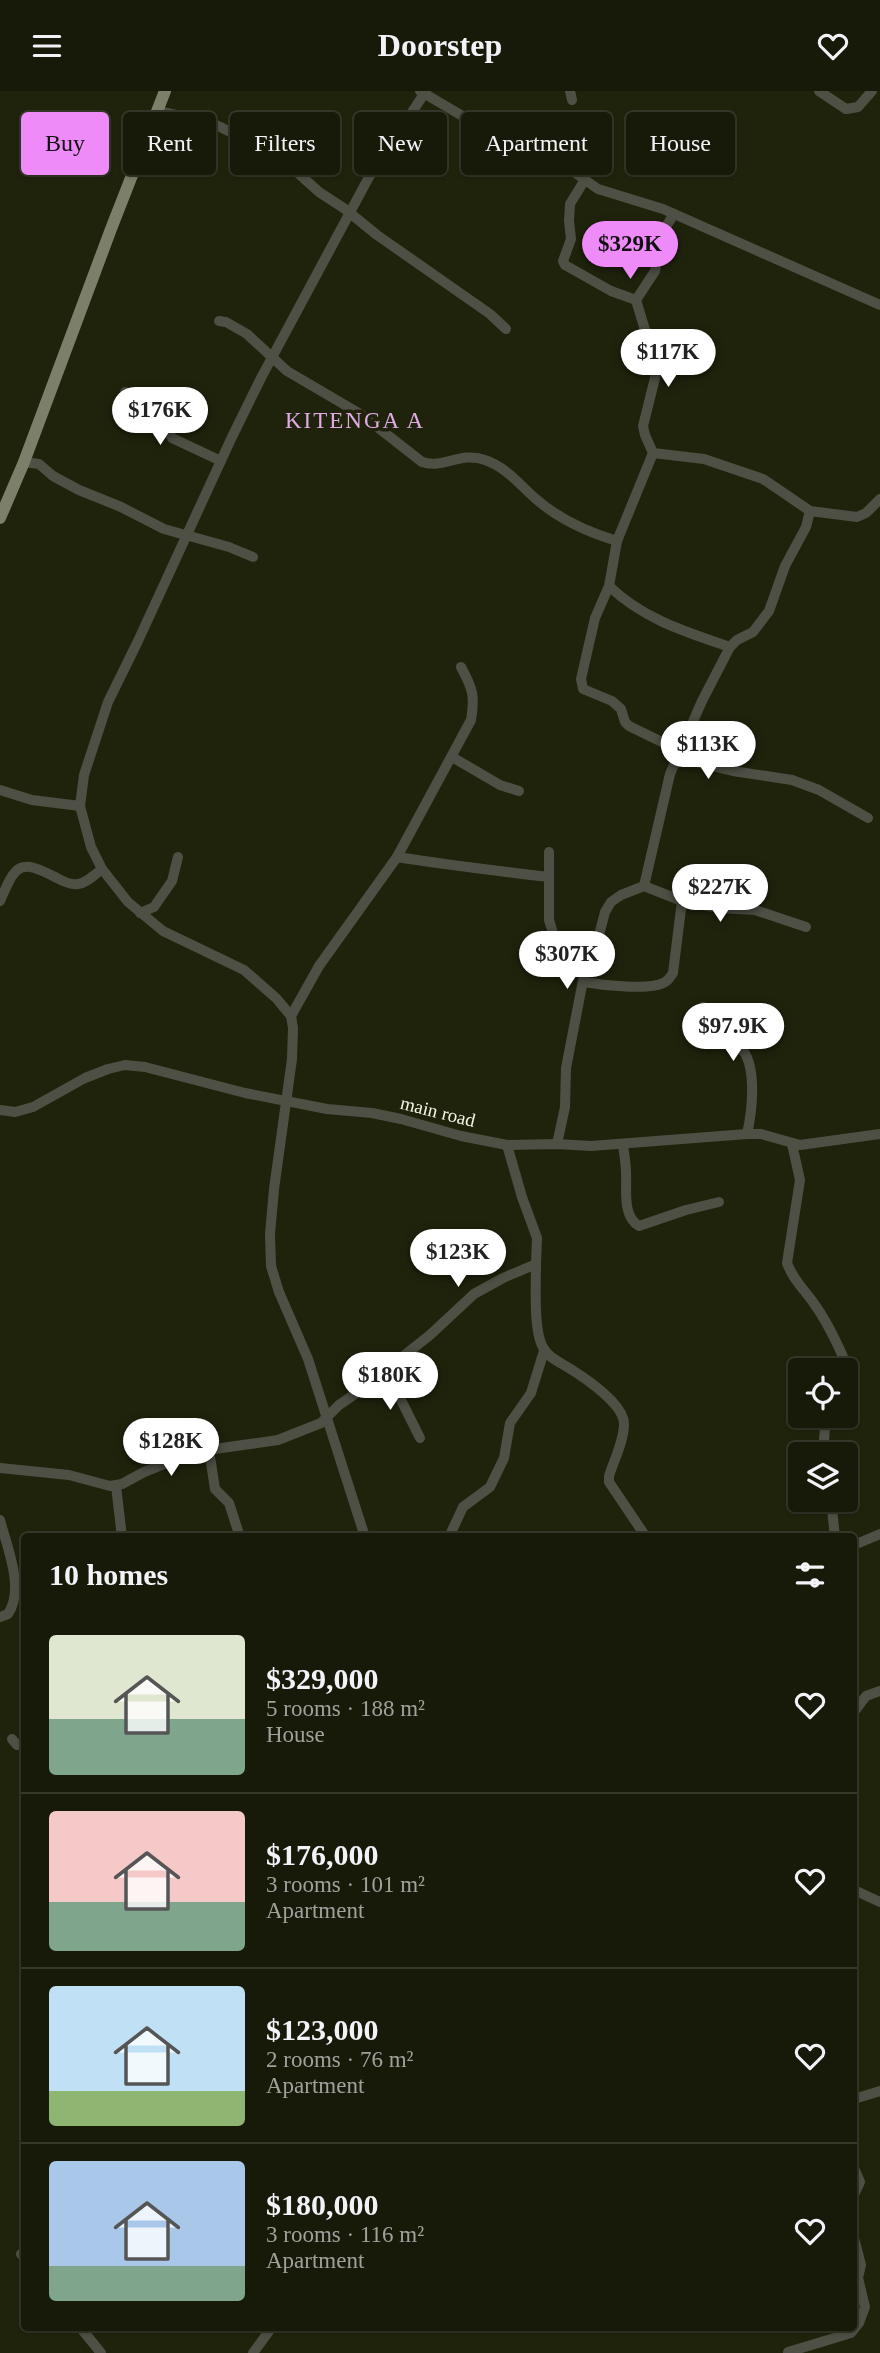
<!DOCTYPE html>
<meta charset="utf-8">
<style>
:root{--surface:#181a09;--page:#212312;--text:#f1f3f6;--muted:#9fa19c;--line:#36382a;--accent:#ee8bf8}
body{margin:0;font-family:Georgia,serif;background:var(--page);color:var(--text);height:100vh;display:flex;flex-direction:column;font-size:26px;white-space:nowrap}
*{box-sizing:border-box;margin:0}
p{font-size:23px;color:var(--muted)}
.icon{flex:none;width:38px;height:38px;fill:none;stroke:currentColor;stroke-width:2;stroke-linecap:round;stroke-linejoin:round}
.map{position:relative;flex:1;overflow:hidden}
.panel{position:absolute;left:21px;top:1442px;width:836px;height:798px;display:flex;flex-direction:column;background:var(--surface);border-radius:7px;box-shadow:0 2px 5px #0004,0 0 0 2px var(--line)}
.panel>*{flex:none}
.top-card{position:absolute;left:21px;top:21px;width:838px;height:63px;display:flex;gap:14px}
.buttons{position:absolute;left:788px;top:1267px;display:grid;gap:14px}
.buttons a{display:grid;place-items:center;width:70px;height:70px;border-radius:7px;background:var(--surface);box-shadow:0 2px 5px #0004,0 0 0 2px var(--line);font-size:35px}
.price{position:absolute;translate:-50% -60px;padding:0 16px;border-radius:24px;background:#fff;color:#222;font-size:23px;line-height:46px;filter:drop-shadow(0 2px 4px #0008)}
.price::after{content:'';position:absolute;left:50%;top:42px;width:21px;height:16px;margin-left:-10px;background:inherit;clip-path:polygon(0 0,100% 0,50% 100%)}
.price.selected{background:var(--accent);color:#111}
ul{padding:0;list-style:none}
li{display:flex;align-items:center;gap:21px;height:175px;padding:0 28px}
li+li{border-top:2px solid var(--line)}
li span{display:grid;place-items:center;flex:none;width:196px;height:140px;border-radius:7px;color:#555}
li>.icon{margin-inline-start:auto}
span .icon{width:84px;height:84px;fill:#fffc;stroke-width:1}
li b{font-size:30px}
h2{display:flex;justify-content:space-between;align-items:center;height:84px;padding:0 28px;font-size:30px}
.chip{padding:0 24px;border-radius:7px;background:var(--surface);box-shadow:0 2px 5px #0004,0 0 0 2px var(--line);font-size:24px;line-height:63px}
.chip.selected{background:var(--accent);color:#111}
header{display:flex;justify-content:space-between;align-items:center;height:91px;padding:0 28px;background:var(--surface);font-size:32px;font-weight:700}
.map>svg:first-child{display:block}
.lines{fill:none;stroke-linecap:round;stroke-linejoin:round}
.minor{stroke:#4f5045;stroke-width:10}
.major{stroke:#7c7f69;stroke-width:12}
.labels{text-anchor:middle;stroke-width:7;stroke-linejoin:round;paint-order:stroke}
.street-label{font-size:19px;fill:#f4f7e8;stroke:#20230c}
.quarter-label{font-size:23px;letter-spacing:2px;fill:#e0aae4;stroke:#20230c}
</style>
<header><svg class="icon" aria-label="menu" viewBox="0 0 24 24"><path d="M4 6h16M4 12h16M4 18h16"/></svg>Doorstep<svg class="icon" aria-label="heart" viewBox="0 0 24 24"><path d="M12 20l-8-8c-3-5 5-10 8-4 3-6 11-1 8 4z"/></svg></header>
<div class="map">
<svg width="880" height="2262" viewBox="0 0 880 2262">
<rect width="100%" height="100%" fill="#20230c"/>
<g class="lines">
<!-- minor -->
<g class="minor">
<polyline points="420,0 471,30 557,69 598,98 663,118 880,214"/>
<polyline points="570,0 572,9"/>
<polyline points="819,0 846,18 858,16 872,0"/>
<polyline points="158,20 212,32 278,64 319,101 345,118 377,144 490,223 506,238"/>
<polyline points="584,90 570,113 569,130 571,148 563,170 565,174 611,200 636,209 645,239 658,252 655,287 643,335 645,344 653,362"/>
<polyline points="636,209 655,180 659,160 658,148 674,123"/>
<path d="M219,230L226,231L247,243L287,280L362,324L422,371C444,378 461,360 485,369C506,376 520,394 536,408C560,429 587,441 617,450"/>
<path d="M125,301C138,306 158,312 165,325C169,332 168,340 172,347L221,370"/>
<polyline points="24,371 39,373 53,385 79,399 121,416 164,438 229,456 253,466"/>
<path d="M609,495C643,528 686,541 730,556"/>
<polyline points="452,666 500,694 519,700"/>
<polyline points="0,699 32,709 80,715"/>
<polyline points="868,727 819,699 792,689 733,680 691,670 664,652 629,635 625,631 621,618 612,610 583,598 581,588 595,527 609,495 617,450 653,362 704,368 763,388 810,420 857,426 866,422 880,408"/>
<polyline points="549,761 549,829 553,842"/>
<path d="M397,766C447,774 498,780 548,786"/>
<polyline points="644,795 670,683 702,610 730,556 737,549 753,541 769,520 785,475 806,436 810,420"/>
<path d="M0,810C16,773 19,767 57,787C64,791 71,794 78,793C87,792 95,783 102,778"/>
<polyline points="140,822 154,816 172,790 178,766"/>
<path d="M584,891C601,894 651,900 665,891C669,889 670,886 673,882L682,810"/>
<path d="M703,916C715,943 721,939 740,956C758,973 752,1021 747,1043"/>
<path d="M291,925L319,875L397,766L471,629C475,605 473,598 461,576"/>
<polyline points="0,1019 15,1021 33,1016 85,987 108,978 125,974 145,976 245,1002 327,1018 372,1022 401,1028 461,1045 507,1054 557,1053 591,1055 747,1043 761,1043 800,1054 880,1043"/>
<polyline points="557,1053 565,1016 566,977 586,874 599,844 605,821 611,811 621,804 644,795 682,810 719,817 755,819 806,836"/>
<path d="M623,1053C624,1063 626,1072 626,1082C627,1099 622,1125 639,1135L686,1119L719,1111"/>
<path d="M792,1053L800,1089L787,1172C793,1189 805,1199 815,1214C825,1228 853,1278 850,1295C849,1299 847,1302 845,1305"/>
<path d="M536,1173C536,1192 533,1243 544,1258C549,1267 561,1272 569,1277C585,1287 624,1313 624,1333C624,1350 614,1369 609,1385V1391L646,1446"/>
<polyline points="383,1281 401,1309 420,1347"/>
<polyline points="209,1359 215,1398 229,1412 240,1446"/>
<polyline points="823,1363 825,1336 831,1325"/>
<polyline points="0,1377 69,1384 110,1395 122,1393 144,1381 194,1361 278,1349 321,1332 339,1314 358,1301 430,1244 474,1203 503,1187 536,1173 537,1147 522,1106 507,1054"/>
<polyline points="116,1395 122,1446"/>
<polyline points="831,1409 835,1446"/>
<path d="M0,1429C7,1456 25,1498 8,1523L0,1526"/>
<polyline points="365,1446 308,1268 279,1201 271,1175 270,1143 274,1098 292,968 293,937 291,925 276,907 244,879 163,840 128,811 102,778 91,756 80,715 84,684 108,611 138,550 231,348 261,287 369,86 426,0"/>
<polyline points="449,1446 463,1416 490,1396 504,1367 510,1332 531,1302 544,1260"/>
<polyline points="854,1454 880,1443"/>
<polyline points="854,1621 866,1605 880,1600"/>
<polyline points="12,1648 17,1654 24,1653"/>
<polyline points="854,1799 880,1811"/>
<polyline points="854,2008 880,2000"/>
<polyline points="854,2077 860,2091 854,2104"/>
<polyline points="21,2163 24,2167"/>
<polyline points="80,2236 101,2262"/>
<polyline points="788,2261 851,2242 859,2232 865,2216 858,2187 861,2174 854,2147"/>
<polyline points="253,2262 272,2236"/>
</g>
<!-- major -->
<polyline class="major" points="0,427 24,371 111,138 165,0"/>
</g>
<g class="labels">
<!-- street labels -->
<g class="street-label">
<text transform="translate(438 1020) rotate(14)" y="7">main road</text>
</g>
<!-- quarter labels -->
<g class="quarter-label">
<text x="355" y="337">KITENGA A</text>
</g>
</g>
</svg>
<div class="buttons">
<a><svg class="icon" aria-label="locate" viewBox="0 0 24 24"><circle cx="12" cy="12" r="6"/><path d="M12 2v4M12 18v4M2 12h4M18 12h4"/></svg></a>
<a><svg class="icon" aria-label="layers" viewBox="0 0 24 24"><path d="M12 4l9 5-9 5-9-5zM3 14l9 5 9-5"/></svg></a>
</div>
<b class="price selected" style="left:630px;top:190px">$329K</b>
<b class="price" style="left:668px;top:298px">$117K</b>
<b class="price" style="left:160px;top:356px">$176K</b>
<b class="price" style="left:708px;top:690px">$113K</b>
<b class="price" style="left:720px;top:833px">$227K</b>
<b class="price" style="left:567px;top:900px">$307K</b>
<b class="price" style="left:733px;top:972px">$97.9K</b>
<b class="price" style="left:458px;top:1198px">$123K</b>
<b class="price" style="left:390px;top:1321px">$180K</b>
<b class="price" style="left:171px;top:1387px">$128K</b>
<div class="top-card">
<a class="chip selected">Buy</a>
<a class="chip">Rent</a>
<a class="chip">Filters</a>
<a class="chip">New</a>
<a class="chip">Apartment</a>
<a class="chip">House</a>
</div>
<section class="panel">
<h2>10 homes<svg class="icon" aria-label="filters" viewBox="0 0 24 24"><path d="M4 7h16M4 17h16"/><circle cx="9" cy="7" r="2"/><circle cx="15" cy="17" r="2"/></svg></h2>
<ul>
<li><span style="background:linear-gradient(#dfe7d0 60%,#7fa58c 0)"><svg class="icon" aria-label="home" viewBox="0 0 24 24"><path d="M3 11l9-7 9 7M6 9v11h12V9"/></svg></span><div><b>$329,000</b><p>5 rooms · 188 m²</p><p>House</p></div><svg class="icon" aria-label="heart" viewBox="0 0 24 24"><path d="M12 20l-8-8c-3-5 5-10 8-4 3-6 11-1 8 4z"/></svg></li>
<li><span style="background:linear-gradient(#f6c9c9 65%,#7fa58c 0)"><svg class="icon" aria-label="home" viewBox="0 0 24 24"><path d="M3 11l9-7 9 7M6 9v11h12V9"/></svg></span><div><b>$176,000</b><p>3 rooms · 101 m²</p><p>Apartment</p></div><svg class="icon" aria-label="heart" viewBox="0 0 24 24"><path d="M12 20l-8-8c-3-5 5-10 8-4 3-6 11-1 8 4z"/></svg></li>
<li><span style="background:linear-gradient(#bfe0f5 75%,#8fb573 0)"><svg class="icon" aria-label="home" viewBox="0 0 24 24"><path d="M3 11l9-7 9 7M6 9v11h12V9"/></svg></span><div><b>$123,000</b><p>2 rooms · 76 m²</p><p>Apartment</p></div><svg class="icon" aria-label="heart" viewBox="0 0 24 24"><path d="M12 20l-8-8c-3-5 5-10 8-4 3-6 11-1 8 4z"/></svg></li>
<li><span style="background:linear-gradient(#a9c7e8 75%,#7fa58c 0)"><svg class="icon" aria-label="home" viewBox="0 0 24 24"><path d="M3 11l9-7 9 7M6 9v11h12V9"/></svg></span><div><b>$180,000</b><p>3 rooms · 116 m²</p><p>Apartment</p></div><svg class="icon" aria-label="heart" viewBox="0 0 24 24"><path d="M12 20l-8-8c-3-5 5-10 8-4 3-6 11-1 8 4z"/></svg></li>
</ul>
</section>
</div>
